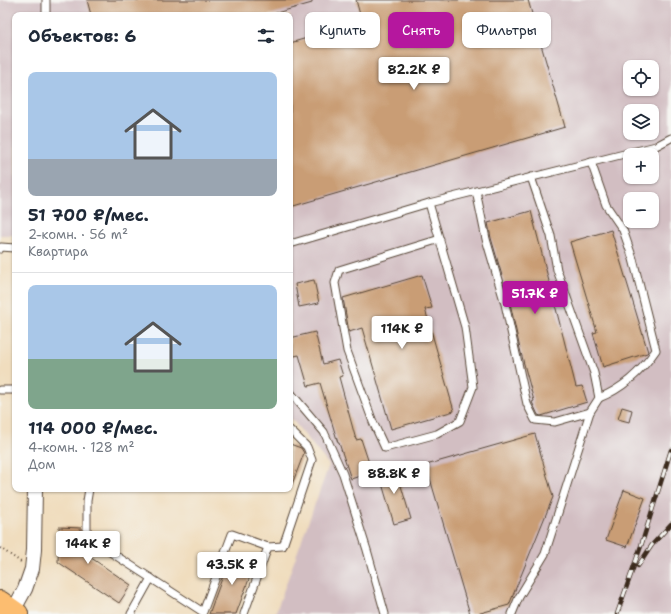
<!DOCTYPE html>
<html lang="ru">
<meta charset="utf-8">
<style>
:root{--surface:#fff;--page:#f2f2f3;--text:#1f2937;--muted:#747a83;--line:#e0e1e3;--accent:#b5179e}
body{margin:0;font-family:"Shantell Sans",sans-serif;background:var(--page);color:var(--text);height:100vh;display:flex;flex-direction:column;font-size:15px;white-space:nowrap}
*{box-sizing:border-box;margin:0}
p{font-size:13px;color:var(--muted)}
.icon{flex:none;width:22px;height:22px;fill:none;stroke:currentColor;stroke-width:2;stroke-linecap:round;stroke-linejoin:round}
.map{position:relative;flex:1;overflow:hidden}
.panel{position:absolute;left:12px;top:12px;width:281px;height:480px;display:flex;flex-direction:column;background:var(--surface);border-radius:8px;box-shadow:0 1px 3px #0004}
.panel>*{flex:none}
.guide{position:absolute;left:305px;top:12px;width:306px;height:36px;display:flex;gap:8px}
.tools{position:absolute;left:623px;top:60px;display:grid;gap:8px}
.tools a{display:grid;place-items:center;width:36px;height:36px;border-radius:8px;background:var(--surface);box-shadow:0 1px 3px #0004;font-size:20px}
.price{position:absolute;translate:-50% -34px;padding:0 9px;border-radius:4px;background:#fff;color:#222;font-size:13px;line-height:26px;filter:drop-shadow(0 1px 2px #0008)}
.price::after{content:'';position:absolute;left:50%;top:24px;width:12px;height:9px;margin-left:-6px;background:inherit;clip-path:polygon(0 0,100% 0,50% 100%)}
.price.current{background:var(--accent);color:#fff}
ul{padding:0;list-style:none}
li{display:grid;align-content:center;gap:8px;height:212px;padding:0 16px}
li+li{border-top:1px solid var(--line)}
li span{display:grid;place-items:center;height:124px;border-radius:8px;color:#555}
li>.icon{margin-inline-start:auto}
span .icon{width:72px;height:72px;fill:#fffc;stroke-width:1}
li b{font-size:17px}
h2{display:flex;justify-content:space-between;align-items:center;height:48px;padding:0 16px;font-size:17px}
.tag{padding:0 14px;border-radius:8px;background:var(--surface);box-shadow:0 1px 3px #0004;font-size:14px;line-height:36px}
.tag.current{background:var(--accent);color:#fff}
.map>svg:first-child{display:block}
.industrial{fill:#d2bec2;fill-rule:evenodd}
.building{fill:#c99d75}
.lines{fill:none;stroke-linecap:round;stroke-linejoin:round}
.service-casing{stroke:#564536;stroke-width:9}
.minor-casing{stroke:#564536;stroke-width:16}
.primary-casing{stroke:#564536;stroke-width:24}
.path{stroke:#564536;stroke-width:2;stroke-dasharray:1 3;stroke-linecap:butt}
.service{stroke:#fff;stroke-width:7}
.minor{stroke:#fff;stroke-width:14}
.primary{stroke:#fcbd6f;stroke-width:22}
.rail-casing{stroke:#3b2a1e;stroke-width:4.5}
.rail{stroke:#f6f6f2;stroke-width:3;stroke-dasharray:9;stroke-linecap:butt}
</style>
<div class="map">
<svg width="671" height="614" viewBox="0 0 671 614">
<rect width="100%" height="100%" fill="#f6f6f2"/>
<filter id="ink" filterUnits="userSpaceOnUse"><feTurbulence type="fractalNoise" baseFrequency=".025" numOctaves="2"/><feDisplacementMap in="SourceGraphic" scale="8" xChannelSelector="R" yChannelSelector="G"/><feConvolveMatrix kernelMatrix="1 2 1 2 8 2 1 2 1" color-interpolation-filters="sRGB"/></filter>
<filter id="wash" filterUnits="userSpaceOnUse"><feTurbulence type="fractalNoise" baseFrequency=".012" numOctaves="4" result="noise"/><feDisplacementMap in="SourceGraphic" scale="16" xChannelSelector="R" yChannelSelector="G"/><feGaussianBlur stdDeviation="0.9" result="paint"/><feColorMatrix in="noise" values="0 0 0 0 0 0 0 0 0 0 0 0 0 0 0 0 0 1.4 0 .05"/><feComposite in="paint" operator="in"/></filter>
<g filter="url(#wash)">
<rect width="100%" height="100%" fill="#f0ddbe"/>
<!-- industrial -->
<path class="industrial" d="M0,0H671V614H275L329,465L290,417V15H15V235H0ZM630,67H652V89H630ZM630,111H652V133H630ZM630,155H652V177H630ZM630,199H652V221H630Z"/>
<g id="blocks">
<!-- building -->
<g class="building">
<polygon points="87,0 312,0 312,3 269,15 91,15"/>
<polygon points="356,0 528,0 565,127 290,207 290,43 362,22"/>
<polygon points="531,211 576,387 582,386 587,402 541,416 538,415 532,402 534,401 520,349 510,303 491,238 488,223"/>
<polygon points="611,230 648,352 647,353 603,367 593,333 597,332 570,242"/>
<polygon points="422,275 432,308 425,309 454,411 391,429 362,328 349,332 343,298"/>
<polygon points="314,280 319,303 299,307 295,284"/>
<polygon points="315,332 323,364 338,360 343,376 339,377 356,440 361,439 372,472 351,479 339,443 338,443 320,383 308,386 299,355 290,357 290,338"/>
<polygon points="622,407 632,410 629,422 618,419"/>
<polygon points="535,434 553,497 509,605 477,614 470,614 426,465"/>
<polygon points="290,444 301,448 304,453 291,487 290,487"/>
<polygon points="395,466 411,519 394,524 378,470"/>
<polygon points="624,490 645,498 627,547 606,540"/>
<polygon points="59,527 81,528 81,551 131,585 119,603 58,562"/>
<polygon points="231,554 255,563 236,614 209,614"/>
</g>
</g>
</g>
<g filter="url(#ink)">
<use href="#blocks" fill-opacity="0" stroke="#564536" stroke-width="1"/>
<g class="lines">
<defs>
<g id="service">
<polyline points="46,15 46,0"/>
<path d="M591,162L606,205L623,230L633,259L656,350C641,372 624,388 599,398"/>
<polyline points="531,177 551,236 557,270 594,373 599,398 590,412"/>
<polyline points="476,191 486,239 505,304 527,404 535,420 555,422 590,412 545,554 519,597 512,614"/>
<polyline points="429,203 465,327 473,387 460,421 437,434 385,448 373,422 347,351 335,283 339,270 440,239"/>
<polyline points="290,244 429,203 656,146 671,138"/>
<polyline points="0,249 1,247 15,248"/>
<polyline points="0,390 15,390"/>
<polyline points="290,392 324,432 343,474 367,550 385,614"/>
<polyline points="89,489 87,501 87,537 203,612 232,534 268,547 244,614"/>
<polyline points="268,547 283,546 312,460 307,447 290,430"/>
<polyline points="131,614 151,578"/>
</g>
<polyline id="minor" points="13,611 25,589 32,569 34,550 35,489"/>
<polyline id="primary" points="0,602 17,614"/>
</defs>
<!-- service casing -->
<use href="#service" class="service-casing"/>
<!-- minor casing -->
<use href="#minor" class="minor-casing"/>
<!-- primary casing -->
<use href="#primary" class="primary-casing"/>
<!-- path -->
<polyline class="path" points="0,548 21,562"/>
<!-- service -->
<use href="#service" class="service"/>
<!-- minor -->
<use href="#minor" class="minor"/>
<!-- primary -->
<use href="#primary" class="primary"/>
<defs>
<g id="rail">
<polyline points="638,566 652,545 671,524"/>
<polyline points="617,614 641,546 671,450"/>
</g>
</defs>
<!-- rail casing -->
<use href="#rail" class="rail-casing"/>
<!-- rail -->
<use href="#rail" class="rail"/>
</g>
</g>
</svg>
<div class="tools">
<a><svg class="icon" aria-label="locate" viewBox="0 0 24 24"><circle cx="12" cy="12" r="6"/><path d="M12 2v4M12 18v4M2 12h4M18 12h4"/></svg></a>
<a><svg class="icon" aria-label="layers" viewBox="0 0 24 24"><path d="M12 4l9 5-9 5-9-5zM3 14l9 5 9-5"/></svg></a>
<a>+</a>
<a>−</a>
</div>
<b class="price" style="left:414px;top:91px">82.2K ₽</b>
<b class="price current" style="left:535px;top:315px">51.7K ₽</b>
<b class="price" style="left:402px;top:350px">114K ₽</b>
<b class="price" style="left:394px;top:495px">88.8K ₽</b>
<b class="price" style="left:88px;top:565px">144K ₽</b>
<b class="price" style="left:232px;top:586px">43.5K ₽</b>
<div class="guide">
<a class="tag">Купить</a>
<a class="tag current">Снять</a>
<a class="tag">Фильтры</a>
</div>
<section class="panel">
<h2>Объектов: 6<svg class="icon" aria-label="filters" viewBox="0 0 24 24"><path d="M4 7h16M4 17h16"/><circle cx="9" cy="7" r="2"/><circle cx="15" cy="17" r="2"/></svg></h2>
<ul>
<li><span style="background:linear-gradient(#a9c7e8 70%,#9aa5b1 0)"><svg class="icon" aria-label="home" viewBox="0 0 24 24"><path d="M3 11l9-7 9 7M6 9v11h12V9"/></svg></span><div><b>51 700 ₽/мес.</b><p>2-комн. · 56 m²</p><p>Квартира</p></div></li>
<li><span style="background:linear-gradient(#a9c7e8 60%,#7fa58c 0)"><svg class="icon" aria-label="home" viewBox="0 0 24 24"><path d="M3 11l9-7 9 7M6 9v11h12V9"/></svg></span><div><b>114 000 ₽/мес.</b><p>4-комн. · 128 m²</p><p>Дом</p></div></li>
</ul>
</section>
</div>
